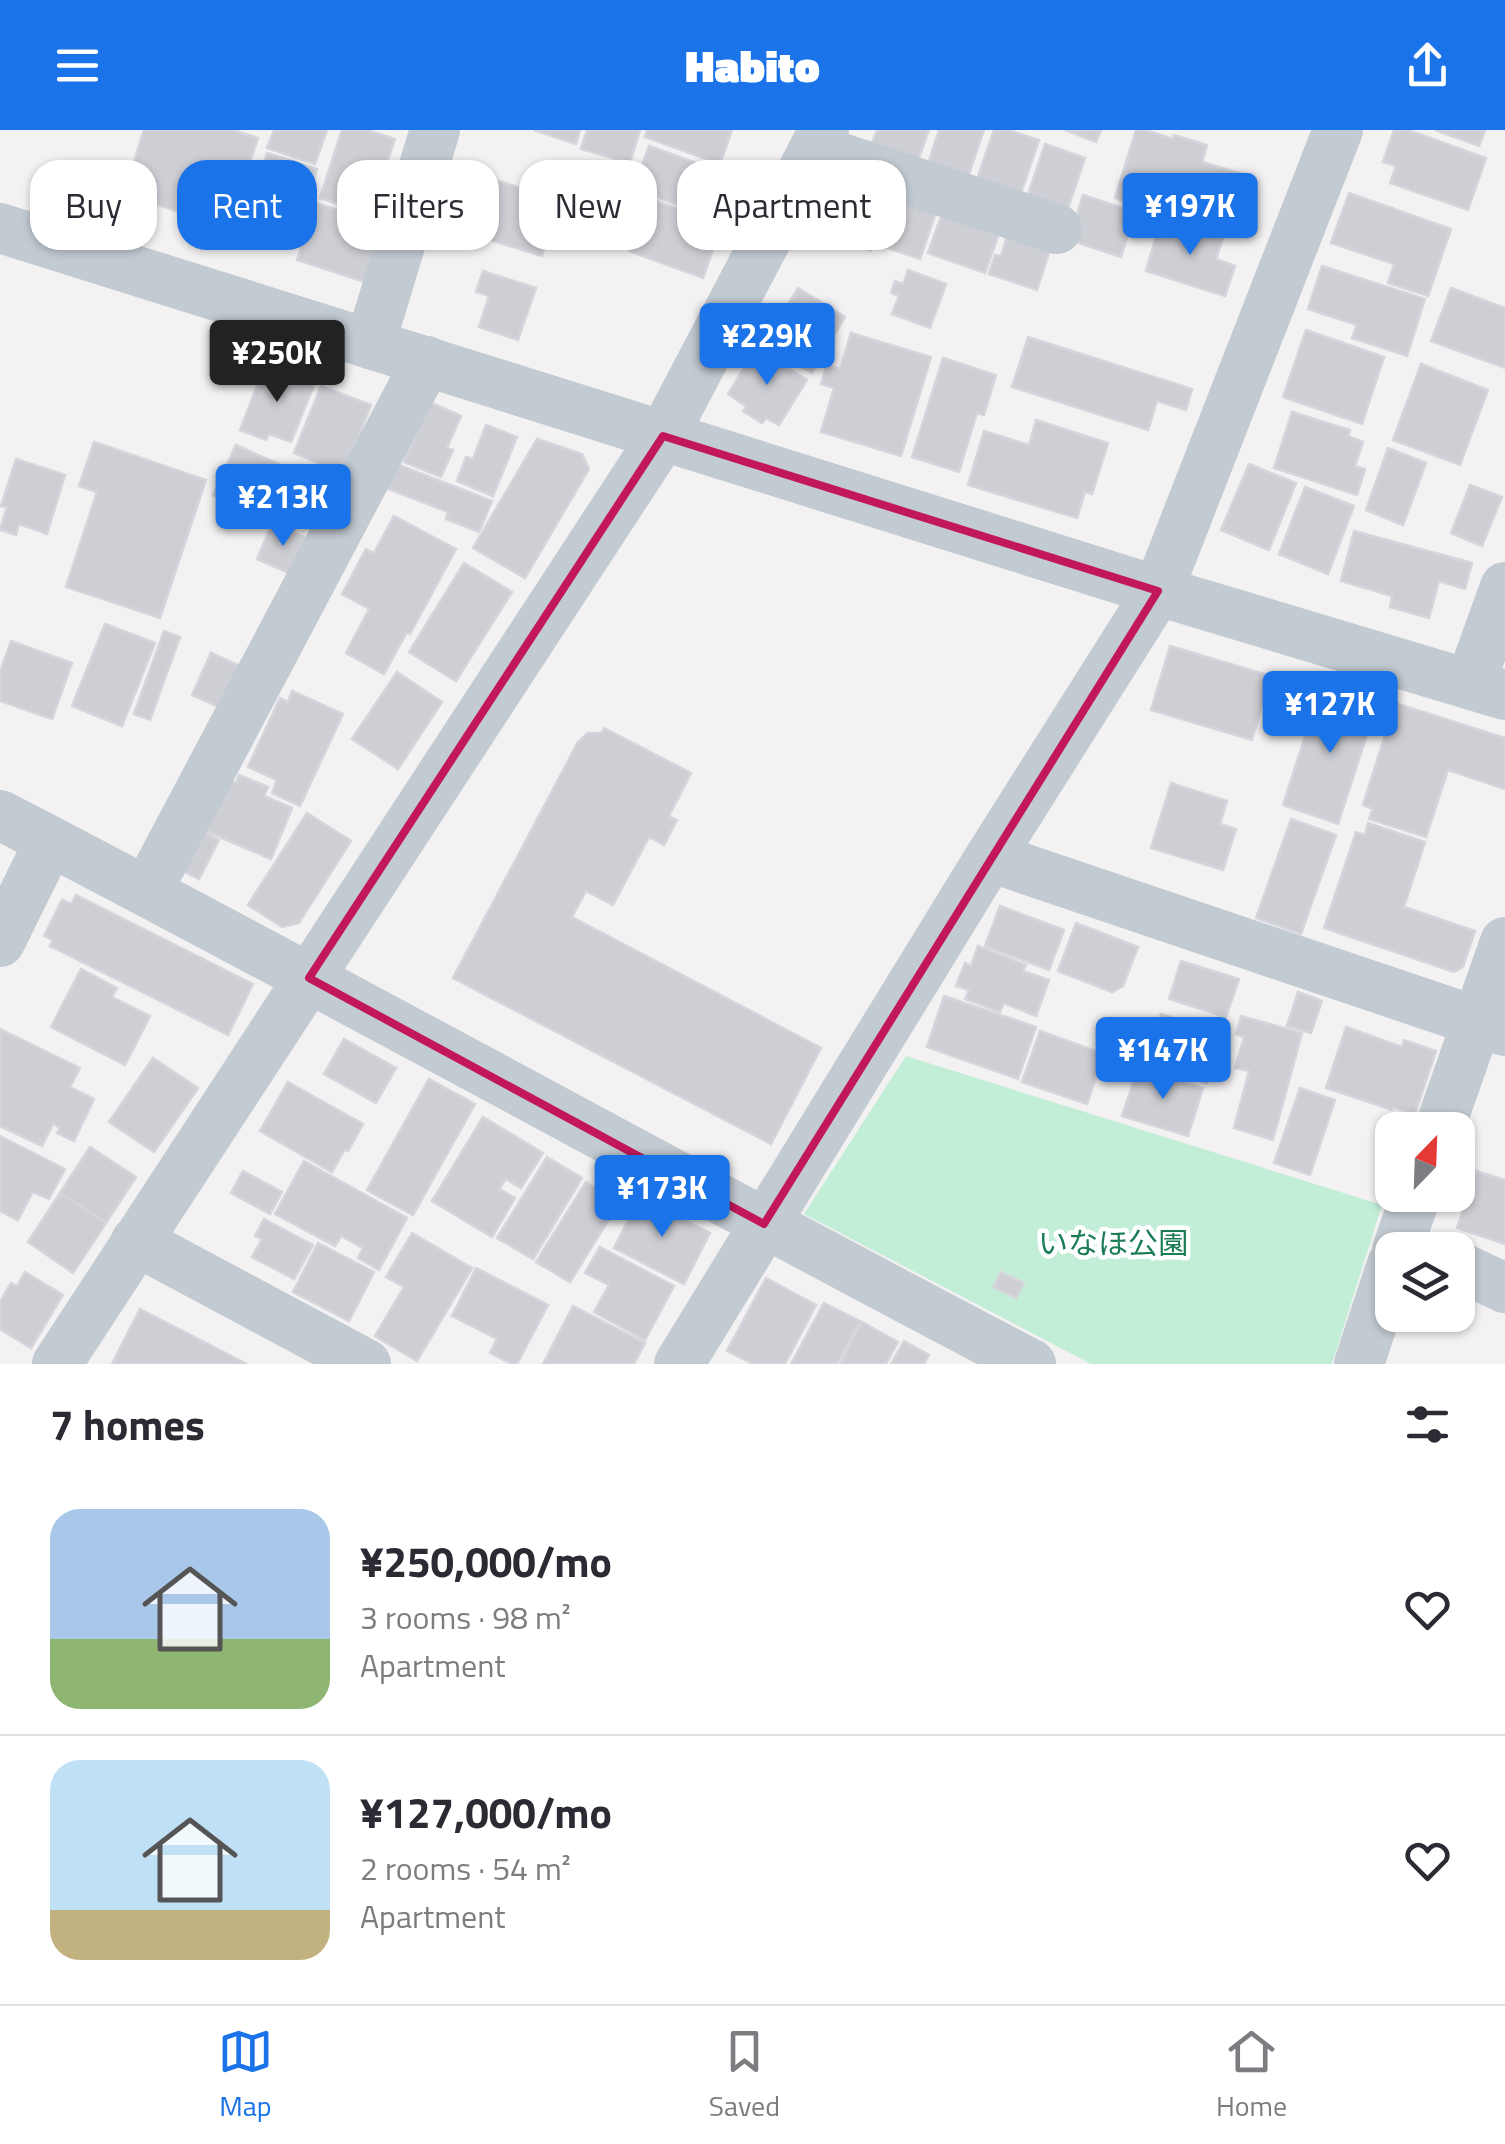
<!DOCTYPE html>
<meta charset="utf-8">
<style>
:root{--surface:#fff;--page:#f2f2f3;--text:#2b2b33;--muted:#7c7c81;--line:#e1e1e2;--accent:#1a73e8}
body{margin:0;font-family:"Titillium Web","Noto Sans JP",sans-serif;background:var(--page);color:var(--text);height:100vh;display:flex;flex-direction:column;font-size:38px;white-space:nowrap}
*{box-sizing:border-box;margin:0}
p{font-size:32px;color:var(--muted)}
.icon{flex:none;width:55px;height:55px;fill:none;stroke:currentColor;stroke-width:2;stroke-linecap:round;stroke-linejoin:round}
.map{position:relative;height:1234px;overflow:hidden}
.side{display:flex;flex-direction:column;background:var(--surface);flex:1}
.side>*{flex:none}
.guide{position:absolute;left:30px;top:30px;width:1000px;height:90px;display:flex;gap:20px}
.needle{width:65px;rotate:23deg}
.controls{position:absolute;left:1375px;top:982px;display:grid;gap:20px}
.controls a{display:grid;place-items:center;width:100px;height:100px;border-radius:20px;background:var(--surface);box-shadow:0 2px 8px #0004;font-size:50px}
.price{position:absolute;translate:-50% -85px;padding:0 22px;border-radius:10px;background:var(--accent);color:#fff;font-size:32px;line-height:65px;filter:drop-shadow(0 2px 5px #0008)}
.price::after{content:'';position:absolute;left:50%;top:60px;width:30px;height:22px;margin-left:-15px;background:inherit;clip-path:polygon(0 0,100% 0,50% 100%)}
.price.current{background:#222;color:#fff}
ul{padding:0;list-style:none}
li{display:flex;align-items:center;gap:30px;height:250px;padding:0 50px}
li+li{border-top:2px solid var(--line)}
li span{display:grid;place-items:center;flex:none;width:280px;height:200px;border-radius:30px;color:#555}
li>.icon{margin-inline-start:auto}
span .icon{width:120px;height:120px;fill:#fffc;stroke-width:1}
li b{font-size:42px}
h2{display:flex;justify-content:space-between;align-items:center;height:120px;padding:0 50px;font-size:42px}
.chip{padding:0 35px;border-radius:30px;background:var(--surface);box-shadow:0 2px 8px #0004;font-size:35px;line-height:90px}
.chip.current{background:var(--accent);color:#fff}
header{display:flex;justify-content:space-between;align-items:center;height:130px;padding:0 50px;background:var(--accent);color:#fff;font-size:45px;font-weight:800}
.dock{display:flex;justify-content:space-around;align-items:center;height:140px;border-top:2px solid var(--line);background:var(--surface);font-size:28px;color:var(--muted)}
.dock a{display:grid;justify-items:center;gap:5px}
.dock .current{color:var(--accent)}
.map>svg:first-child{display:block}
.green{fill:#c2eed7}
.building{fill:#cecfd5;stroke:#d5d6dc;stroke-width:2.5}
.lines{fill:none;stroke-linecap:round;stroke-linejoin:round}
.minor{stroke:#c2cad2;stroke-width:50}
.marked{fill:none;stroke:#c2185b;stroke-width:8;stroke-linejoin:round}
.labels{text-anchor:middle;stroke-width:9;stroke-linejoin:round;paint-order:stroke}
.park-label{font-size:30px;fill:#1b7d56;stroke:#fff}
</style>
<header><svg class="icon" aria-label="menu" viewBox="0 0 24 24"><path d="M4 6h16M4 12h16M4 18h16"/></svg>Habito<svg class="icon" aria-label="share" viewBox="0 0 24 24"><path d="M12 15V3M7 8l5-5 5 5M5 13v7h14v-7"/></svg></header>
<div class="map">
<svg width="1505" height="1234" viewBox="0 0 1505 1234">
<rect width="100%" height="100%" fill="#f3f1f1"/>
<!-- green -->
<polygon class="green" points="906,926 1382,1075 1332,1234 1091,1234 804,1084"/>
<!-- building -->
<g class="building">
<polygon points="144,0 232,0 258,8 228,98 119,62 126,39 131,41"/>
<polygon points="274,0 327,0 315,34 267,18"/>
<polygon points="342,0 367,0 395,9 387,32 400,36 390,66 378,62 371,85 320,68"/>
<polygon points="534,0 580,0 576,14"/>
<polygon points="587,0 640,0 630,33 581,19"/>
<polygon points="647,0 732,0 720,34 645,7"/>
<polygon points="877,0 929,0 918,30 872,14"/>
<polygon points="939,0 984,0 968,47 928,34"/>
<polygon points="994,0 1008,0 1039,10 1020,66 976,52"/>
<polygon points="1065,0 1101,0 1096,12"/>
<polygon points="1136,0 1145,0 1173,9 1174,5 1207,15 1202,32 1250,46 1231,105 1115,68"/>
<polygon points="1394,0 1408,0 1486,28 1468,80 1390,53 1396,36 1383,32"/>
<polygon points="1435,0 1485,0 1479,16"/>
<polygon points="1045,14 1085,28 1067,81 1027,68"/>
<polygon points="649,16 738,48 728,77 721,75 715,89 633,58"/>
<polygon points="267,23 317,39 295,106 245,90"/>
<polygon points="474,44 559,69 542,126 464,102 474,65 469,64"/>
<polygon points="584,45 603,50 589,93 570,87"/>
<polygon points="842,48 892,66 871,121 822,103"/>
<polygon points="1349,63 1451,99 1428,166 1388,153 1394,134 1331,113"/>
<polygon points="1083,65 1135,82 1121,127 1069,110"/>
<polygon points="648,68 722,95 703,148 629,121"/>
<polygon points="898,70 936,82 920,129 882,116"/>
<polygon points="316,73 387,96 368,153 297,130"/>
<polygon points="943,81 1000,101 985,143 928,123"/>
<polygon points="1161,89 1223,108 1216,129 1235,136 1225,166 1146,141"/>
<polygon points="1008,102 1051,117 1037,160 989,144 995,125 1001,126"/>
<polygon points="1322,136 1425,169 1407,226 1352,208 1357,195 1308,179"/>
<polygon points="908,140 946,154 930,198 892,184 899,166 891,163 895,151 903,154"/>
<polygon points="483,141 536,158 518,210 479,197 489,166 476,162"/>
<polygon points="798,158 845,187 812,243 774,221 785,202 779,199 790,181 786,178"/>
<polygon points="1451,158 1505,178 1505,238 1431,211"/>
<polygon points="1306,200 1384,227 1362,294 1283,267"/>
<polygon points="851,203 931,227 901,326 821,302 834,258 821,254 827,235 840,239"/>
<polygon points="1028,207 1192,259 1186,280 1157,271 1148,300 1012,257"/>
<polygon points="756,219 807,250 779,295 766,288 762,293 743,281 747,277 728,264"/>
<polygon points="943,228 996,245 984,285 977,283 959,342 912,327"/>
<polygon points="1421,234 1488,260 1460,335 1393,310"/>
<polygon points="265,235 314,255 291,312 269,304 266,310 240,300"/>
<polygon points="321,256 371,275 346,338 340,342 294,323"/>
<polygon points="429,272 461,286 447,318 453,320 441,347 404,332"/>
<polygon points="1292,282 1350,300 1348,306 1363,312 1355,336 1365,339 1357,365 1274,338"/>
<polygon points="1036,290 1108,313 1092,364 1085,362 1077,388 968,355 984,301 1029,315"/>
<polygon points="486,295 517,307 493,366 457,351 466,327 473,329"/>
<polygon points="537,309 582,324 589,339 525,448 473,418"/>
<polygon points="94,312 206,350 160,488 66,457 97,362 79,356"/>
<polygon points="236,315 317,351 294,401 213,365"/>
<polygon points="1388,318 1426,333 1403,395 1366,380"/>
<polygon points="16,329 65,345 47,404 19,394 16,405 0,400 7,377 1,376"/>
<polygon points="391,332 492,371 479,402 446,389 448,382 381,356"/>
<polygon points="1249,334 1296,353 1269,420 1221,400"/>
<polygon points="1470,355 1502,367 1482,416 1451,403"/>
<polygon points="1305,357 1354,376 1328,444 1279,424"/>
<polygon points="394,386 456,419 410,504 407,502 384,544 346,523 369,479 342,464 366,419 374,423"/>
<polygon points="272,394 309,409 294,445 257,429"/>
<polygon points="1354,401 1472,433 1465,459 1439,451 1429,488 1390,477 1392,466 1341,451"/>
<polygon points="464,433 512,462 456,551 409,522"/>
<polygon points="105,494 155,513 122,596 72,576"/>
<polygon points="164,501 180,507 150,590 134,584"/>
<polygon points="11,511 72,533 52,589 0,571 0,542"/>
<polygon points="1170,516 1271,546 1252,610 1151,580"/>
<polygon points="211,523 242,537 224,579 192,565"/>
<polygon points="397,542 442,572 398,639 352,609"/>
<polygon points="292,561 343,584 300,676 272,663 277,650 248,637 280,568 288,572"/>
<polygon points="1352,562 1374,570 1371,580 1375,580 1338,694 1283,675 1319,563 1349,572"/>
<polygon points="1395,573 1505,608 1505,659 1448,640 1426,707 1369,689 1373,679 1363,675"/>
<polygon points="604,598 691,643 669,686 677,690 664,715 649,707 613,775 586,761 572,787 821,918 771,1014 453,848 578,612 588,603 602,603"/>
<polygon points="239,645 268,657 264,666 292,678 271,729 206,701 228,648 236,653"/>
<polygon points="1171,653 1227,671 1220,694 1236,699 1223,740 1151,718"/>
<polygon points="307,683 351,711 299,793 282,797 248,775"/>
<polygon points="1291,689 1336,705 1301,804 1256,788"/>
<polygon points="1368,693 1425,712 1404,777 1475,801 1463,837 1454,842 1324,798 1356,702 1365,705"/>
<polygon points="200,700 219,710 199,749 179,739"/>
<polygon points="76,765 253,854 228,905 50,816 53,810 44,806 62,770 71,774"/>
<polygon points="1000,776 1064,800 1049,840 985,816"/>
<polygon points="1076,793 1138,817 1123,856 1112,862 1058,841"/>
<polygon points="978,816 1026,835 1023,841 1049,850 1036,886 1004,873 1000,882 965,869 969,860 956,856 965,833 971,836"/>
<polygon points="1181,831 1239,849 1226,887 1169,869"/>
<polygon points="81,839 117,858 112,867 150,886 125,935 51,897"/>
<polygon points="1298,862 1322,871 1311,903 1287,896"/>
<polygon points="944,866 1036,897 1018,949 927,917"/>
<polygon points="1161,884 1223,904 1207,953 1145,934"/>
<polygon points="1241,886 1302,903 1273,1010 1234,998 1249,941 1235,938 1244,907 1236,904"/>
<polygon points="1346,897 1402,917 1404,910 1436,921 1415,984 1393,977 1392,980 1326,958"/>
<polygon points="0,899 80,938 70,957 94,969 74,1011 57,1003 60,998 53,994 42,1016 0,996"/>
<polygon points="1040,901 1104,924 1087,974 1022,952"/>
<polygon points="344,909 396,938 376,973 324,944"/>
<polygon points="153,928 198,958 154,1022 109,992"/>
<polygon points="1138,938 1203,958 1188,1006 1122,986"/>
<polygon points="429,949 475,974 413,1085 367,1060"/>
<polygon points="288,952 363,994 348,1021 345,1019 332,1042 260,1001"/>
<polygon points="1300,958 1335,970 1310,1045 1274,1033"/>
<polygon points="483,987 543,1023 521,1058 506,1049 499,1059 515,1068 492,1107 432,1071"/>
<polygon points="0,1006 65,1039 49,1069 33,1062 18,1090 0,1081"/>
<polygon points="90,1017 136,1047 106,1093 60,1063"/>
<polygon points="547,1027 582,1048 533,1129 497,1108"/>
<polygon points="304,1031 407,1088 379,1140 358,1128 363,1118 341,1106 335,1116 275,1084"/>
<polygon points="243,1041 282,1062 270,1084 231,1063"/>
<polygon points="1476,1041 1505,1050 1505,1114 1457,1098"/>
<polygon points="586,1052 619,1073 570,1152 536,1132"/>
<polygon points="60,1063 106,1093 73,1143 28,1112"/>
<polygon points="640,1067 710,1103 684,1154 614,1118"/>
<polygon points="264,1089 313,1115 294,1149 252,1127 262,1109 255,1106"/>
<polygon points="412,1103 472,1138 417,1231 375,1206 404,1157 386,1147"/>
<polygon points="318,1113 374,1142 349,1191 293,1162"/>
<polygon points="600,1117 674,1156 645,1210 594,1182 609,1155 585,1143"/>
<polygon points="476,1138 548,1175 517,1234 512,1234 490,1223 497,1209 452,1186"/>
<polygon points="25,1142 63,1165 31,1218 0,1199 0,1172 11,1153 17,1156"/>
<polygon points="1001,1142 1024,1153 1016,1168 993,1157"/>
<polygon points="766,1148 816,1175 785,1234 753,1234 727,1221"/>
<polygon points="824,1173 860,1191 837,1234 791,1234"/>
<polygon points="573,1176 645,1213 634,1234 543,1234"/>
<polygon points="140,1179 247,1234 112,1234"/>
<polygon points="862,1192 898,1212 886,1234 840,1234"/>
<polygon points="904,1211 929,1225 924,1234 891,1234"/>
</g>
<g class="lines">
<!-- minor -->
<g class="minor">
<polyline points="814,19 1057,99"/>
<polyline points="0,98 1158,461 1505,565"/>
<polyline points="370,214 435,0"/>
<polyline points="1470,554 1505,457"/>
<path d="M0,685C346,864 686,1054 1031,1234"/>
<polyline points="990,727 1505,901"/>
<polyline points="147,761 427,231"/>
<polyline points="0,812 50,711"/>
<polyline points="1439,1000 1505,812"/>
<polyline points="136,1111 366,1234"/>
<polyline points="1397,1120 1416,1065"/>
<polyline points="1458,1136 1505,1158"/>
<polyline points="57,1234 663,306 824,0"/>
<polyline points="679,1234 990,727 1158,461 1338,0"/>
<polyline points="1359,1234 1392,1134"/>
</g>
</g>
<!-- marked area -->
<path class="marked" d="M663,306L1158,461L764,1094L309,848Z"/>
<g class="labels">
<!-- park labels -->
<g class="park-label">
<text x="1113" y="1124">いなほ公園</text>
</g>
</g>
</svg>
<div class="controls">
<a><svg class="needle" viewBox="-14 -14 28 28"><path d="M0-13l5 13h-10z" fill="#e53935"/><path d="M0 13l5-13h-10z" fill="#7c7c81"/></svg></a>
<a><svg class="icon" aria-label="layers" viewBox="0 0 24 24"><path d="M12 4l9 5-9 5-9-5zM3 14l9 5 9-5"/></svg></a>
</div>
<b class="price" style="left:1190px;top:128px">¥197K</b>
<b class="price" style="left:767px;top:258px">¥229K</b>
<b class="price current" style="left:277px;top:275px">¥250K</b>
<b class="price" style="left:283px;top:419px">¥213K</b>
<b class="price" style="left:1330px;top:626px">¥127K</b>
<b class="price" style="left:1163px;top:972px">¥147K</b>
<b class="price" style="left:662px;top:1110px">¥173K</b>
<div class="guide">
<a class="chip">Buy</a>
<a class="chip current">Rent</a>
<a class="chip">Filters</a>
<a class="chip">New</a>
<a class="chip">Apartment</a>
</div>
</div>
<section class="side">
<h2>7 homes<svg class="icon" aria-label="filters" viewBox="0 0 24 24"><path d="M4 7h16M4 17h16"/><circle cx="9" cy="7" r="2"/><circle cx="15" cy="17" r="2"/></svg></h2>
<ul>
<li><span style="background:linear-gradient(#a9c7e8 65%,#8fb573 0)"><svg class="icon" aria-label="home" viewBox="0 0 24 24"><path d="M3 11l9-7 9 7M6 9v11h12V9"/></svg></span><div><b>¥250,000/mo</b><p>3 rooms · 98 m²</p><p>Apartment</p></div><svg class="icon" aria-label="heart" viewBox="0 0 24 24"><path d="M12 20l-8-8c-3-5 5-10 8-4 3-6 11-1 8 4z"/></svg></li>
<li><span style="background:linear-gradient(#bfe0f5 75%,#c2b280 0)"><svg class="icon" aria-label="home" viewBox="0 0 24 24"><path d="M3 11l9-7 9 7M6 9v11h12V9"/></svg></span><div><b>¥127,000/mo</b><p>2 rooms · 54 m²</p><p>Apartment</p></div><svg class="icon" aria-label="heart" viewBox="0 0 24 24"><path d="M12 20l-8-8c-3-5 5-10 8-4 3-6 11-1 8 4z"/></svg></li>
</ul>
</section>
<nav class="dock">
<a class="current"><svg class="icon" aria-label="map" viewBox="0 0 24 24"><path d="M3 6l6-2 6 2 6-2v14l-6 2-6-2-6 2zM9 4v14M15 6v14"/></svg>Map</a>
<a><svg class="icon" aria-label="saved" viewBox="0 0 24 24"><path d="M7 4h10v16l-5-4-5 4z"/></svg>Saved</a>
<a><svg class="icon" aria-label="home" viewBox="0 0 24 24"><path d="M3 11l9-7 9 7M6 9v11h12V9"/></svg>Home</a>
</nav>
